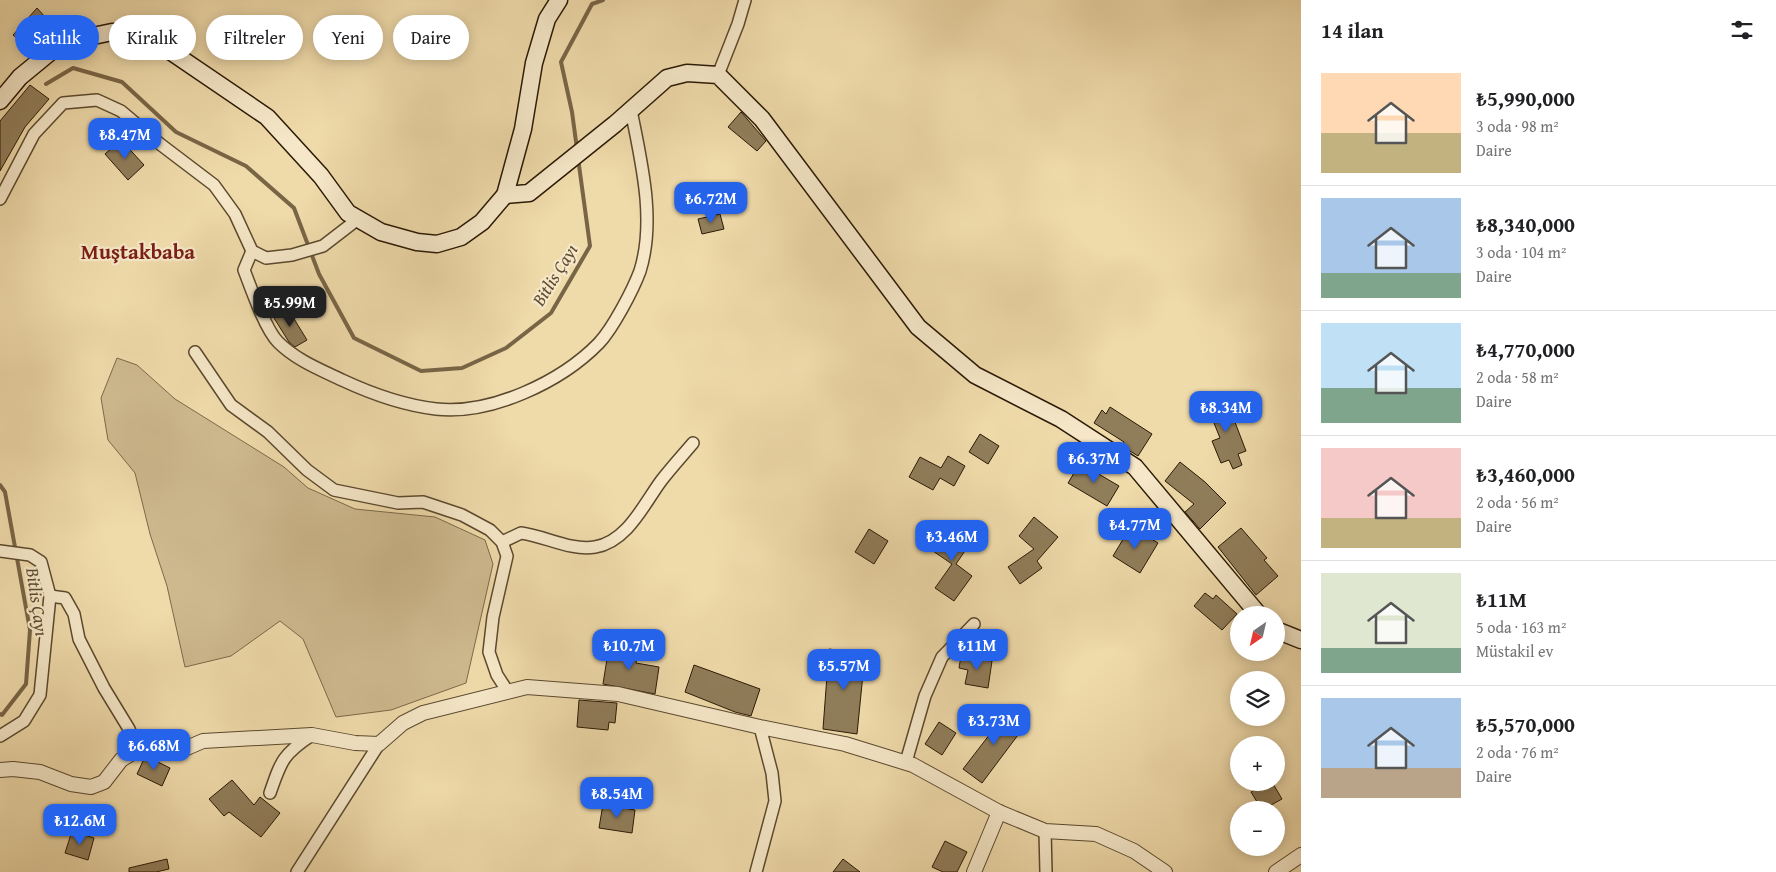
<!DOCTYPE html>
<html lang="tr">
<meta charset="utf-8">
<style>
:root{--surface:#fff;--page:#f6f6f6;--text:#202124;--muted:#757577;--line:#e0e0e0;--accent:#2563eb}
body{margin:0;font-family:"Gentium Book Plus",serif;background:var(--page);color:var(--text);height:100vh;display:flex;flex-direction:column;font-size:19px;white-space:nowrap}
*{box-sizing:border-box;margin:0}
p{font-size:16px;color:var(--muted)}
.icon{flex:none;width:28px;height:28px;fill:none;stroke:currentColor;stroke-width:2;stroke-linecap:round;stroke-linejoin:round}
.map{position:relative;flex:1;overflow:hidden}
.side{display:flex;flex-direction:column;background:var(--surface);width:475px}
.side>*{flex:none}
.guide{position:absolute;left:15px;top:15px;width:475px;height:45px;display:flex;gap:10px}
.needle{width:32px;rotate:214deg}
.buttons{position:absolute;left:1230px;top:606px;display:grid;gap:10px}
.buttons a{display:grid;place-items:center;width:55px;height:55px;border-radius:50%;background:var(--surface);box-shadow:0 2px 12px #0003;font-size:25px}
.price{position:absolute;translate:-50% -42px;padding:0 11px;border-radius:10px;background:var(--accent);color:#fff;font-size:16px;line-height:32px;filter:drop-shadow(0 1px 2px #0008)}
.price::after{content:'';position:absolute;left:50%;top:30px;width:15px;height:11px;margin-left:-8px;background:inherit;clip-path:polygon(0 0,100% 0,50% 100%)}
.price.on{background:#222;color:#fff}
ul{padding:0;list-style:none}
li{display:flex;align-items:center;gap:15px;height:125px;padding:0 20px}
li+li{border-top:1px solid var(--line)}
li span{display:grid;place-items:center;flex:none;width:140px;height:100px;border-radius:0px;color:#555}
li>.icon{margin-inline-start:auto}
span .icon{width:60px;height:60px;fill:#fffc;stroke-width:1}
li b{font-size:21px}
h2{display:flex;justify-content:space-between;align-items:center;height:60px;padding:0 20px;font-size:21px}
.chip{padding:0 18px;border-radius:22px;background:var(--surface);box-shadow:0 2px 12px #0003;font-size:18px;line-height:45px}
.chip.on{background:var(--accent);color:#fff}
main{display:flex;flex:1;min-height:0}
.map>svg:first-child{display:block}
.green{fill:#ceb98e;stroke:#7c6949}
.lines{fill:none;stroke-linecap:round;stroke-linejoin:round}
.stream{stroke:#786546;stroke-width:4}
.building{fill:#907d5a;stroke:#2a1904}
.minor-casing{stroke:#5b492e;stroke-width:14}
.tertiary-casing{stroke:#5b492e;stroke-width:16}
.secondary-casing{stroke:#2a1904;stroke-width:19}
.minor{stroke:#f5e7c8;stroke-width:11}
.tertiary{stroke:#f5e7c8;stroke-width:14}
.secondary{stroke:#f5e7c8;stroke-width:16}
.labels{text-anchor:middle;stroke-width:4.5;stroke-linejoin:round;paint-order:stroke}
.water-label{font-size:18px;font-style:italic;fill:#5e4c30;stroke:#f5e7c8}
.district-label{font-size:21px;font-weight:bold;fill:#7a1f14;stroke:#f5e7c8}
</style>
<main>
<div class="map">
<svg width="1301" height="872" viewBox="0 0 1301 872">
<rect width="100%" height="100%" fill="#efdaaa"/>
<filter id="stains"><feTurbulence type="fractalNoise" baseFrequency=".004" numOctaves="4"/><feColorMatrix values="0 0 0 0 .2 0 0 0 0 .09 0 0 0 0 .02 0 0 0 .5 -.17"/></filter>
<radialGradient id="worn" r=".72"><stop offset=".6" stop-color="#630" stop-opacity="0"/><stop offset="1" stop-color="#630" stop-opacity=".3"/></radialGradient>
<!-- green -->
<polygon class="green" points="117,358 137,365 175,399 284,467 308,488 355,509 435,517 485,540 493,564 466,683 391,710 336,717 303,639 280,621 231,656 185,667 167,586 150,534 135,473 108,440 101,398"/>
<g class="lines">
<!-- stream -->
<g class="stream">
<polyline points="46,84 73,68 122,82 176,132 246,166 294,208 319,274 354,338 421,371 462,368 506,348 551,313 590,246 578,158"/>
<polyline points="577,149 572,112 561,62 592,4 603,0"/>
<polyline points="0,485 5,492 30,630 26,684 2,715 0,714"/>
</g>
</g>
<!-- building -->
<g class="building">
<polygon points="37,8 54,27 31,50 13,35"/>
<polygon points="30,85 49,99 25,127 0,171 0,121"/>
<polygon points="741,112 766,141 757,151 728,127"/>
<polygon points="121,140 144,165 128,180 105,154"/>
<polygon points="720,214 724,229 702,234 698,219"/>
<polygon points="288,309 307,340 295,347 289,342 274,318"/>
<polygon points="1225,396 1246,451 1238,454 1242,465 1233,469 1229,460 1221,463 1212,441 1220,438 1206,403"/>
<polygon points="1110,407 1152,434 1138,456 1122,446 1124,442 1094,423 1102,410 1106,414"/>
<polygon points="980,434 999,446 988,464 969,452"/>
<polygon points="948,456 965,466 954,486 940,478 933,490 909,477 920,457 941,468"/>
<polygon points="1180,462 1205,482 1226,503 1200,529 1185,512 1194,504 1165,481"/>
<polygon points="1080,463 1119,486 1107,506 1068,483"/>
<polygon points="1034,517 1058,537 1037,561 1042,568 1020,584 1008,567 1034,549 1019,536"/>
<polygon points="946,524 971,542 956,564 972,576 954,601 935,588 952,564 933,551 937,546 933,543"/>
<polygon points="1131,526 1158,543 1140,573 1113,556"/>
<polygon points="1241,528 1267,558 1264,560 1278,576 1256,595 1218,547"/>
<polygon points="869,529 888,541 874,564 855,552"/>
<polygon points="1205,593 1213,599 1216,595 1237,614 1222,630 1194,606"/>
<polygon points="609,646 638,650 636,663 659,667 655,694 603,684"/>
<polygon points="829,649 865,654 857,734 823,729"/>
<polygon points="961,656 992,661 988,688 965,684 968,670 959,668"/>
<polygon points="694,665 760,689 751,716 735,712 685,692"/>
<polygon points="579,700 617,703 615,723 609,722 608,730 577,727"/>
<polygon points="1001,710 1024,727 982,783 963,769 990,734 987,731"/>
<polygon points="939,722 956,733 942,755 925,744"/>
<polygon points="144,759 154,760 170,768 162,786 137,774"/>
<polygon points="232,780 254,805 260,797 280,813 261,837 229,812 224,816 209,799"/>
<polygon points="1267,782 1272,782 1282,799 1262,810 1251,792"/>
<polygon points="603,804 635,810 632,833 599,828"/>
<polygon points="72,831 94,838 88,860 65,853"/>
<polygon points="945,841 967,852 957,872 943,872 932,867"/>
<polygon points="167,859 169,869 156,872 129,872 129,868"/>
<polygon points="843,859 860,872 833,872"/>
</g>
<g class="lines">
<defs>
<g id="minor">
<polyline points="718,75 738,24 745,0"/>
<polyline points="0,199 34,134 63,103 97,100 121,111 160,144 214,185 235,214 252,251 266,258 292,255 323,246 358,219"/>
<path d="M252,251L244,270C251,288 265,329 278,342C296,360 319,369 342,380C372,394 402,405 436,409C491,415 561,382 599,343C613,328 633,290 640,271C656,220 641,161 631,110"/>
<polyline points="195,352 231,405 268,432 307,470 334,490 398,503 423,502 462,515 490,530 502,542 507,556 493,617 489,652 497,675 508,692"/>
<path d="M502,542L521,533C545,536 570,551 595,547C627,542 644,504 661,481C671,468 682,456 693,443"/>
<polyline points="0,551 30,555 41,562 50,596 40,695 24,721 0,736"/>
<polyline points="50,596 65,598 74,614 79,639 104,688 129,729 137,750"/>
<polyline points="906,762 925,696 942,657 974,624"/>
<path d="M270,793C281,761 283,754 312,735"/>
<polyline points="1045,831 1046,872"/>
<polyline points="297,872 379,744"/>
<polyline points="756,872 775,801 772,773 760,727"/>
</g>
<g id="tertiary">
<polyline points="0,770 13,769 40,772 71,784 91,787 104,782 121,760 137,750 175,753 203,741 312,735 355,743 379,744 403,723 423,713 527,687 618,694 760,727 845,744 913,765 999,812 1045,831 1096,834 1134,851 1165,872"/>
<polyline points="974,872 999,812"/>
<polyline points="1276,872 1301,855"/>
</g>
<g id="secondary">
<polyline points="0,101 20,77 54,49 79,39 112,32 142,32 267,117 321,176 348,213 381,232 417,242 437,244 461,237 482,222 505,195 523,129 534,63 547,19 559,0"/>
<polyline points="505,195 529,193 615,124 667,78 687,73 718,75 762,119 918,327 975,375 1061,419 1135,467 1259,615"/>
<polyline points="1276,630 1301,640"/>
</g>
</defs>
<!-- minor casing -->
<use href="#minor" class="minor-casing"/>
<!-- tertiary casing -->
<use href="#tertiary" class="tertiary-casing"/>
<!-- secondary casing -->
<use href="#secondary" class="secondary-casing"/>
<!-- minor -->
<use href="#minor" class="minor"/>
<!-- tertiary -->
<use href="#tertiary" class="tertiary"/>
<!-- secondary -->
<use href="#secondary" class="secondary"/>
</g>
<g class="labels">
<!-- water labels -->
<g class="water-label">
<text transform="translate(555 275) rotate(-58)" y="6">Bitlis Çayı</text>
<text transform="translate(37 602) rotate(82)" y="6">Bitlis Çayı</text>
</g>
<!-- district labels -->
<g class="district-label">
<text x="138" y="259">Muştakbaba</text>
</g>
</g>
<rect width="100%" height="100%" filter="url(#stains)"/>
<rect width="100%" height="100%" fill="url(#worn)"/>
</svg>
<div class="buttons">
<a><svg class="needle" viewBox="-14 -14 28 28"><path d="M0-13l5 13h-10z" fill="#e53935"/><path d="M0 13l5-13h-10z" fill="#757577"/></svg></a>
<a><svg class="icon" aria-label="layers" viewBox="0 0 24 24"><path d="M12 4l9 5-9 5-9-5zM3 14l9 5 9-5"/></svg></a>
<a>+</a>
<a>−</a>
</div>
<b class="price" style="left:125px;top:160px">₺8.47M</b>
<b class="price" style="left:711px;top:224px">₺6.72M</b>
<b class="price on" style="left:290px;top:328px">₺5.99M</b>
<b class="price" style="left:1226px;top:433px">₺8.34M</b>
<b class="price" style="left:1094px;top:484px">₺6.37M</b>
<b class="price" style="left:1135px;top:550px">₺4.77M</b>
<b class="price" style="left:952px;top:562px">₺3.46M</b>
<b class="price" style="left:629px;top:671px">₺10.7M</b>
<b class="price" style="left:977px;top:671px">₺11M</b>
<b class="price" style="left:844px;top:691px">₺5.57M</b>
<b class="price" style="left:994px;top:746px">₺3.73M</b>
<b class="price" style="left:154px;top:771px">₺6.68M</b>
<b class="price" style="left:617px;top:819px">₺8.54M</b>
<b class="price" style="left:80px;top:846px">₺12.6M</b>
<div class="guide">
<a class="chip on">Satılık</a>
<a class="chip">Kiralık</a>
<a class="chip">Filtreler</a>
<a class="chip">Yeni</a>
<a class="chip">Daire</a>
</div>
</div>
<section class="side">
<h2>14 ilan<svg class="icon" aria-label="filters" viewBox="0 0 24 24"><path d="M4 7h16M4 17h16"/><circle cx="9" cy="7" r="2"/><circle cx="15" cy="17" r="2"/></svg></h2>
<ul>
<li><span style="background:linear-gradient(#ffd9b3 60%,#c2b280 0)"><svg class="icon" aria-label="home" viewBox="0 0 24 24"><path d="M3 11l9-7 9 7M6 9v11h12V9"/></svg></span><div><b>₺5,990,000</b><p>3 oda · 98 m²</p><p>Daire</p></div></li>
<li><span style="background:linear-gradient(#a9c7e8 75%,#7fa58c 0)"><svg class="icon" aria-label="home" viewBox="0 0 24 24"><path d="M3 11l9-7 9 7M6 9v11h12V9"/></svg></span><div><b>₺8,340,000</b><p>3 oda · 104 m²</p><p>Daire</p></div></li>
<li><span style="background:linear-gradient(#bfe0f5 65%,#7fa58c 0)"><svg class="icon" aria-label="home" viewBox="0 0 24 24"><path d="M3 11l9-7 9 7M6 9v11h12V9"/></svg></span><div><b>₺4,770,000</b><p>2 oda · 58 m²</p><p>Daire</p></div></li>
<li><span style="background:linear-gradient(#f6c9c9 70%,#c2b280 0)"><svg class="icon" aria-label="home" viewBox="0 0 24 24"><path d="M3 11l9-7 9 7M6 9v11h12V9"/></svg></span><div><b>₺3,460,000</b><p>2 oda · 56 m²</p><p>Daire</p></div></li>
<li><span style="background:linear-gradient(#dfe7d0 75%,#7fa58c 0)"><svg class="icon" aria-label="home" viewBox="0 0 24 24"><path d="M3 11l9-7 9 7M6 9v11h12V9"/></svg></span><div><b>₺11M</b><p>5 oda · 163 m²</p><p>Müstakil ev</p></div></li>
<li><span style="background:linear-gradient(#a9c7e8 70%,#b9a48a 0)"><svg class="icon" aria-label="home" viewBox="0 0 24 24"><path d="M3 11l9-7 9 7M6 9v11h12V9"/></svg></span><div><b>₺5,570,000</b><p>2 oda · 76 m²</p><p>Daire</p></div></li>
</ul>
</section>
</main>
